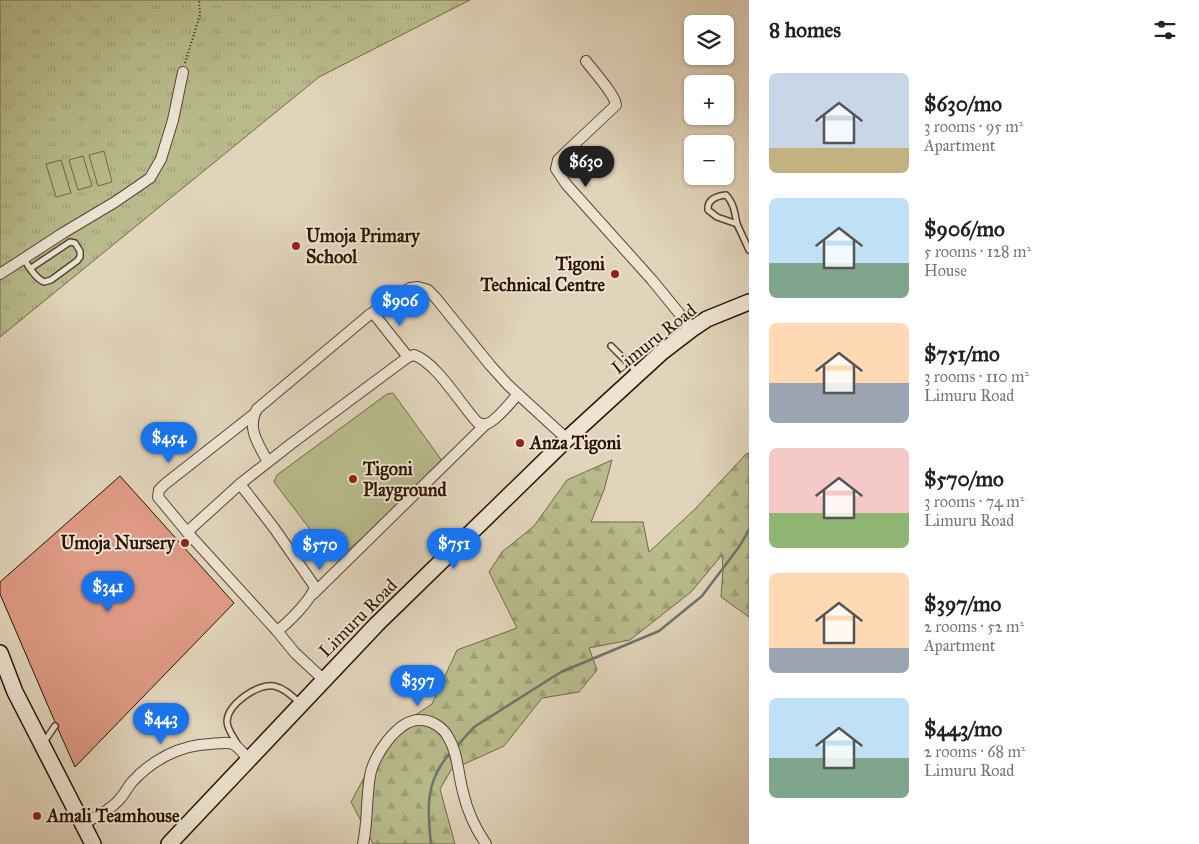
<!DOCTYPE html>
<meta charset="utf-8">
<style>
:root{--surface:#fff;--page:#f6f6f6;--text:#222;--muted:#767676;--accent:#1a73e8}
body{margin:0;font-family:"IM FELL Great Primer",serif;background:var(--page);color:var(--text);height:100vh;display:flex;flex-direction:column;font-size:19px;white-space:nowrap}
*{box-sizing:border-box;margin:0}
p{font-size:16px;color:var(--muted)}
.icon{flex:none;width:28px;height:28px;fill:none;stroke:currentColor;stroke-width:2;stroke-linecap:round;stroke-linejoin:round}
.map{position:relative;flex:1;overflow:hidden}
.details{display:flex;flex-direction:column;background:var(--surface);width:450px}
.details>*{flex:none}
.tools{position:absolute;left:684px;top:15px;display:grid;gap:10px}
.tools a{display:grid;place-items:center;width:50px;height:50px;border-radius:8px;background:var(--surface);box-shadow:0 1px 4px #0004;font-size:25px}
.price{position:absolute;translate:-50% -42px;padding:0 11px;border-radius:18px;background:var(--accent);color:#fff;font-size:16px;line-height:32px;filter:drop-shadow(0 1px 2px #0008)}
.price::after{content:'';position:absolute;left:50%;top:30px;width:15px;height:11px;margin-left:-8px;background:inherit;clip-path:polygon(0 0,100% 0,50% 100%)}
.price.current{background:#222;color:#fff}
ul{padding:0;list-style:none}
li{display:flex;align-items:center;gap:15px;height:125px;padding:0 20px}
li span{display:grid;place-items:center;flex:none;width:140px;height:100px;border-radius:8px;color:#555}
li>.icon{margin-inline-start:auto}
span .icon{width:60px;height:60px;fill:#fffc;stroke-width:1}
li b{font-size:21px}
h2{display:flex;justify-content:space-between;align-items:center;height:60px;padding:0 20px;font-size:21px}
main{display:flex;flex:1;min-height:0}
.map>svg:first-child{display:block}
.grass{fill:url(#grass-tufts);stroke:#736748}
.forest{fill:url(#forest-firs);stroke:#736748}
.park{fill:#b8bb8c;stroke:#736748}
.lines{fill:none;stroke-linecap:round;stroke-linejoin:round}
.stream{stroke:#6c756e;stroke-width:2.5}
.building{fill:#de9a84;stroke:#2e1304}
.lane-casing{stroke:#5b4332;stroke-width:8}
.street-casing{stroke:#5b4332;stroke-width:12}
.secondary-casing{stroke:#2e1304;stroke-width:18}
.path{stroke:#2e1304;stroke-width:2;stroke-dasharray:1 2.5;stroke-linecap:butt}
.lane{stroke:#ece3d2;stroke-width:5}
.street{stroke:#ece3d2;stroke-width:10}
.secondary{stroke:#ece3d2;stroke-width:15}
.poi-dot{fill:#8f2418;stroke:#ece3d2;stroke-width:2}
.labels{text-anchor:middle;stroke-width:4;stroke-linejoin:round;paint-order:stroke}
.poi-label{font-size:18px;font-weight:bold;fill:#2e1304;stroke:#ece3d2;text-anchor:start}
.street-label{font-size:18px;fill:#2e1304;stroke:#ece3d2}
</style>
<main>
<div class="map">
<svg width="749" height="844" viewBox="0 0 749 844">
<defs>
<pattern id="grass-tufts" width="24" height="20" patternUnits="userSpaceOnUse" patternTransform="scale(1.25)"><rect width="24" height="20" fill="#b8bb8c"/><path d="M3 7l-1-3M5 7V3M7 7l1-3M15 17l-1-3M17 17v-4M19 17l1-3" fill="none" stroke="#9ea077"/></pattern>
<pattern id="forest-firs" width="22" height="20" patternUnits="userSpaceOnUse" patternTransform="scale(1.25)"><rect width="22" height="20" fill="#b8bb8c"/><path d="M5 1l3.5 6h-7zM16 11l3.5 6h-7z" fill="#9ea077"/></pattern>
</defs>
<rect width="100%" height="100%" fill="#e1d4ba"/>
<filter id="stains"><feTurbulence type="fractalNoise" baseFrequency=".004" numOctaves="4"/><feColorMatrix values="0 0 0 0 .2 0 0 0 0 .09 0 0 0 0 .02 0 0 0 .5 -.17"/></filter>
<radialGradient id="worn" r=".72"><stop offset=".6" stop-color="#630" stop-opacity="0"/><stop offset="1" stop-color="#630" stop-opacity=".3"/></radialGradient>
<!-- grass -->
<polygon class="grass" points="0,0 470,0 319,77 0,337"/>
<!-- forest -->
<polygon class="forest" points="749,453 749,617 721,597 723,570 722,555 691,592 630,640 589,648 597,670 579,692 542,698 504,746 451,770 440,789 455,844 373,844 351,802 388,733 432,704 457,650 517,628 489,572 502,552 534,526 567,480 612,460 604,490 591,522 643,522 649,552 695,509 746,454"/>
<!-- park -->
<g class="park">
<polygon points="104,151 112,182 98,186 89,155"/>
<polygon points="83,156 92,186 78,190 69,160"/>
<polygon points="61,160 71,193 56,197 46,164"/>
<polygon points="393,393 445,465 338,559 332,558 274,482 277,475 387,394"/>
</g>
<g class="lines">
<!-- stream -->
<g class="stream">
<polyline points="457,746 474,727 561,672 659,631 702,596 739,547 749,530"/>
<path d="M431,844C427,807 425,781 451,752"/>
</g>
</g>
<!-- building -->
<polygon class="building" points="120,476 234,603 75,767 58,729 59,725 55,722 0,594 0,582"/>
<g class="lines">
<defs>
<g id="lane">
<path d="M726,195C734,203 735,214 737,224L717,217L708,210C707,199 717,196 726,195Z"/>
<polyline points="737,224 749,250"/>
<path d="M24,259C29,267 35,278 44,282L51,280L77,261L80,257V251L75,243L70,242L31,268"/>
<polyline points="611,346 638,373"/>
<polyline points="44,742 55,726"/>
<path d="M238,745C234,737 227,730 227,721C228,704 258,683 274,686C284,688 292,696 300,703"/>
</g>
<g id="street">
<path d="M586,61C593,71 615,94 616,105L565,153L558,160L556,169L566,184L652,280L692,329"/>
<polyline points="0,274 63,233 115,202 150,178 161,159 173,120 183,72"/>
<polyline points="373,313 408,357"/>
<path d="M268,462C259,445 246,428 257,409L369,315L397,296L410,288L418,287L428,290L435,297L490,365L508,385L567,439"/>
<polyline points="240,484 187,532 277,631"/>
<polyline points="187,532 158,497 159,490 165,484 253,415"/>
<polyline points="313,594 485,425"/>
<path d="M323,679L295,653L277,631C288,623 311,600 315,587L274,528L240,484L291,444L408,357L414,355C437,363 460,404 478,423C480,423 483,425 486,424C494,423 512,401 518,394"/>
<path d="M83,824C95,817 109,811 118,801C124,795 127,788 132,782C152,760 180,745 210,744C233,742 233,740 248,759"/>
<path d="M363,844C368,821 366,799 370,776C373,756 398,719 420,720C431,720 443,727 448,737C458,753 458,774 463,792C467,810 475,828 486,844"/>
</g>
<g id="secondary">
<polyline points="0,653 15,692 93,844"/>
<polyline points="169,844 377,624 567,439 662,352 692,329 707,319 749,302"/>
</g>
</defs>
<!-- lane casing -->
<use href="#lane" class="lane-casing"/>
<!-- street casing -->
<use href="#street" class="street-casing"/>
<!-- secondary casing -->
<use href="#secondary" class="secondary-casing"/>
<!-- path -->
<polyline class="path" points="185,63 200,15 199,0"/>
<!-- lane -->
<use href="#lane" class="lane"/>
<!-- street -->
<use href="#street" class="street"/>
<!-- secondary -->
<use href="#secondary" class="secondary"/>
</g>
<!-- markers -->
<g class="poi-dot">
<circle cx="296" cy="246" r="5"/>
<circle cx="615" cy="274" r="5"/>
<circle cx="520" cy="443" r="5"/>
<circle cx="353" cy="479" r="5"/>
<circle cx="185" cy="543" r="5"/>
<circle cx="37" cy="816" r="5"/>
</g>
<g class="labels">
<!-- poi labels -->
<g class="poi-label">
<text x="306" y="242">Umoja Primary<tspan x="306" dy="21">School</tspan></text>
<text x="605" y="270" text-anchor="end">Tigoni<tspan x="605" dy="21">Technical Centre</tspan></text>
<text x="530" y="449">Anza Tigoni</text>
<text x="363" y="475">Tigoni<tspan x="363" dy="21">Playground</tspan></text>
<text x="175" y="549" text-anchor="end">Umoja Nursery</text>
<text x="47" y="822">Amali Teamhouse</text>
</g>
<!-- street labels -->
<g class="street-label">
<text transform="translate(654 339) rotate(-38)" y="6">Limuru Road</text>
<text transform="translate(358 618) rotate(-45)" y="6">Limuru Road</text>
</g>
</g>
<rect width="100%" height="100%" filter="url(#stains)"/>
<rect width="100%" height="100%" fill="url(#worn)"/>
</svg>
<div class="tools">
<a><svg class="icon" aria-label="layers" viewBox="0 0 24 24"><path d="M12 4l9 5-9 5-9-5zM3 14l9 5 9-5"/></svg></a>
<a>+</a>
<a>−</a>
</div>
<b class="price current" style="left:586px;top:188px">$630</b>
<b class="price" style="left:400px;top:327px">$906</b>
<b class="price" style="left:169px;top:464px">$454</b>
<b class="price" style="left:454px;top:570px">$751</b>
<b class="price" style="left:320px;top:571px">$570</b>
<b class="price" style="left:108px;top:613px">$341</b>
<b class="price" style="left:418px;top:707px">$397</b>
<b class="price" style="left:161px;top:745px">$443</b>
</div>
<section class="details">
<h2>8 homes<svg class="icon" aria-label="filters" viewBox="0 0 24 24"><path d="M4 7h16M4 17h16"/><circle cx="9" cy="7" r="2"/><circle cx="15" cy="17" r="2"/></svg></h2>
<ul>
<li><span style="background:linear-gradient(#c9d6e8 75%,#c2b280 0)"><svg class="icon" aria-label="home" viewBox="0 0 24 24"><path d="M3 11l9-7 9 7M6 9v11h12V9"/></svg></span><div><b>$630/mo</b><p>3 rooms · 95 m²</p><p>Apartment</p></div></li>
<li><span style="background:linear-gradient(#bfe0f5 65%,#7fa58c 0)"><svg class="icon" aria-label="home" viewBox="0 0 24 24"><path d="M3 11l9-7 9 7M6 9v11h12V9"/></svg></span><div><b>$906/mo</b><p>5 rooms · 128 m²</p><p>House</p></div></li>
<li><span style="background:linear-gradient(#ffd9b3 60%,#9aa5b1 0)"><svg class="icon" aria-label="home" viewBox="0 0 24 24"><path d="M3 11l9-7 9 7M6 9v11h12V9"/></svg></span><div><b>$751/mo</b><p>3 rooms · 110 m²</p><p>Limuru Road</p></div></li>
<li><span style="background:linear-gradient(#f6c9c9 65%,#8fb573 0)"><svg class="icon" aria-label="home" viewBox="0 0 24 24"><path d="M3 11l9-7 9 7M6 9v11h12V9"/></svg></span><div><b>$570/mo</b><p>3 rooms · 74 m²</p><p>Limuru Road</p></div></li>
<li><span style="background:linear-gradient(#ffd9b3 75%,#9aa5b1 0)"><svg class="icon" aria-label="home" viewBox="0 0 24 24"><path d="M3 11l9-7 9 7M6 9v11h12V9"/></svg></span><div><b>$397/mo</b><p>2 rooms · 52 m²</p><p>Apartment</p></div></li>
<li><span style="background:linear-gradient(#bfe0f5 60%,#7fa58c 0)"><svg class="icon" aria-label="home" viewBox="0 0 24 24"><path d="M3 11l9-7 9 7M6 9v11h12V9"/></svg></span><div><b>$443/mo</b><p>2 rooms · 68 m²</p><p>Limuru Road</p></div></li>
</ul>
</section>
</main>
